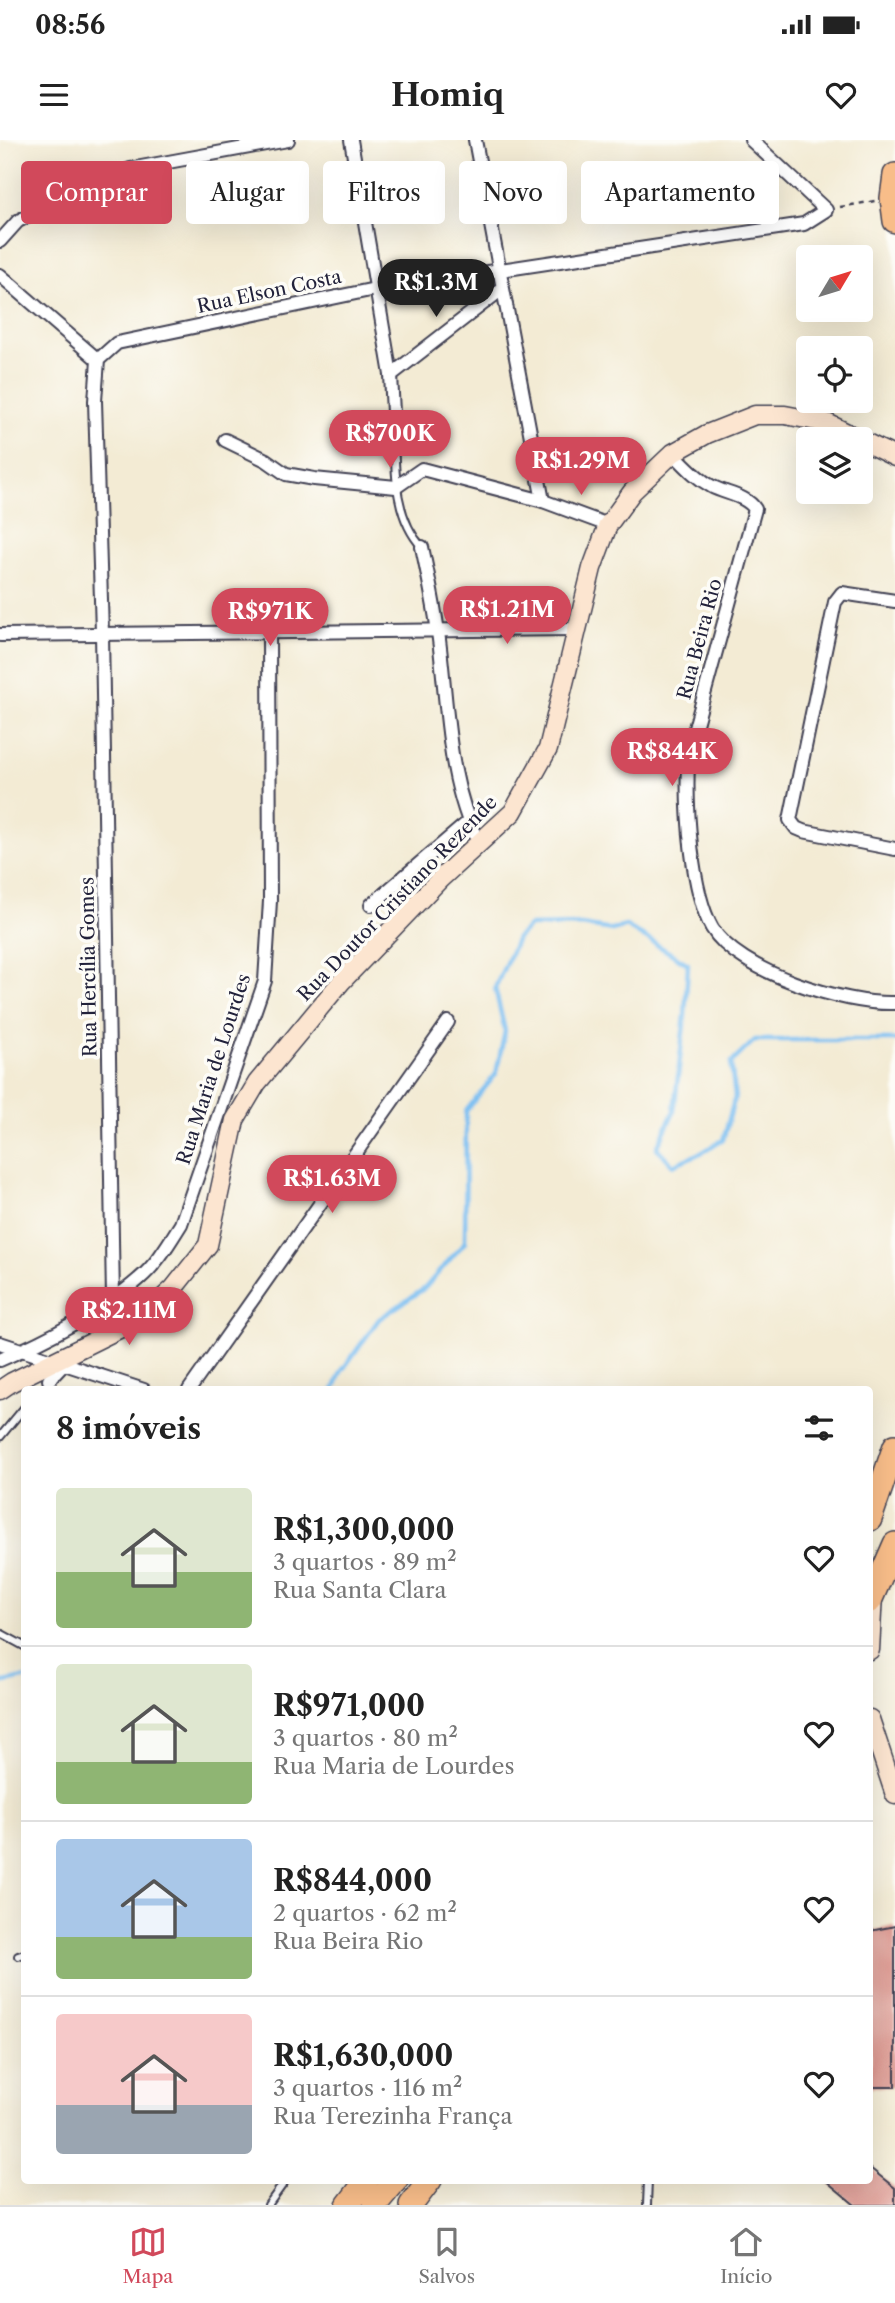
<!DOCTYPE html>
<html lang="pt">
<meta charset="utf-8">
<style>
:root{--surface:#fff;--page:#f2f2f2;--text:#222;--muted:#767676;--line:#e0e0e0;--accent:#d1495b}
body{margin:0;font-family:"Libre Caslon Text",serif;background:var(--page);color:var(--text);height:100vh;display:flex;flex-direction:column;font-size:26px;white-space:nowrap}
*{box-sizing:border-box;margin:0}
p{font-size:23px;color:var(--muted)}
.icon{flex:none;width:38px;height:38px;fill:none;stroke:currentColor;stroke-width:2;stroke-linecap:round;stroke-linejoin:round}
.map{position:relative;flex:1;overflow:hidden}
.details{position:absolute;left:21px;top:1246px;width:852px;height:798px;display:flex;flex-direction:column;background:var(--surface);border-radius:7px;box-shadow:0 7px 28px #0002}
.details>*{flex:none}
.hud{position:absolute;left:21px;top:21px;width:854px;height:63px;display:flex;gap:14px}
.needle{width:46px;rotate:52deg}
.tools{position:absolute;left:796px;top:105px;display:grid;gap:14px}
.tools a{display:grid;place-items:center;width:77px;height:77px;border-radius:7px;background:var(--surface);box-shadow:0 7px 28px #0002;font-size:35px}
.price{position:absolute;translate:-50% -60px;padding:0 16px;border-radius:24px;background:var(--accent);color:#fff;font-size:23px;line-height:46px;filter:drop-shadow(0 2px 4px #0008)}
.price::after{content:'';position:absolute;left:50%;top:42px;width:21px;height:16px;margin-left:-10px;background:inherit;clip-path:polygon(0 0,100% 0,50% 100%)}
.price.on{background:#222;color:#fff}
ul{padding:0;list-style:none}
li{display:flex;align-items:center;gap:21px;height:175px;padding:0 35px}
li+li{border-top:2px solid var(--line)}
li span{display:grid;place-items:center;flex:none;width:196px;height:140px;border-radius:7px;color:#555}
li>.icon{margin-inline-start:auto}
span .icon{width:84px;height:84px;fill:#fffc;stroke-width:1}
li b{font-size:30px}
h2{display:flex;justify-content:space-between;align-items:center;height:84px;padding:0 35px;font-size:30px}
.tag{padding:0 24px;border-radius:7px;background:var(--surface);box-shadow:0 7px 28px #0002;font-size:24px;line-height:63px}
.tag.on{background:var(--accent);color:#fff}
.status{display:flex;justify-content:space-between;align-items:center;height:49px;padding:0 35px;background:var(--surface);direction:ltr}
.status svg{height:19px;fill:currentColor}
header{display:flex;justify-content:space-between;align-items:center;height:91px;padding:0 35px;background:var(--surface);font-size:32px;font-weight:700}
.dock{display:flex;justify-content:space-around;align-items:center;height:98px;border-top:2px solid var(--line);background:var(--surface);font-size:19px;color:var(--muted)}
.dock a{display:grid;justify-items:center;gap:4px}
.dock .on{color:var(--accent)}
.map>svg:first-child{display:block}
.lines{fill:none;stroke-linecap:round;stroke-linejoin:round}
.stream{stroke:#7cbff2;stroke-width:4.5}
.building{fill:#da9188}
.lane-casing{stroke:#414052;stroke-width:10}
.street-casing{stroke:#414052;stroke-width:16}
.secondary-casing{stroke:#414052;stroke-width:21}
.highway-casing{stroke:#414052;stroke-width:26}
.path{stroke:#414052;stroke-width:2.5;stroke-dasharray:5 5;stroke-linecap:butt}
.lane{stroke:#fff;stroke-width:6}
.street{stroke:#fff;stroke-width:12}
.secondary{stroke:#fce5d0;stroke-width:18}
.highway{stroke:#f8bd89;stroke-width:23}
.labels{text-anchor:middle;stroke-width:7;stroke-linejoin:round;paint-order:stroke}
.street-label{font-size:19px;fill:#22223b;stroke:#fdfcf7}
</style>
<div class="status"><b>08:56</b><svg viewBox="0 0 49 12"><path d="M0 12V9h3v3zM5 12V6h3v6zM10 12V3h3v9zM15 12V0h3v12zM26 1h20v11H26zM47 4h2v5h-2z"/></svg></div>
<header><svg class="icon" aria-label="menu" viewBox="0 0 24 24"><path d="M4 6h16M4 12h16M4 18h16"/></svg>Homiq<svg class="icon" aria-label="heart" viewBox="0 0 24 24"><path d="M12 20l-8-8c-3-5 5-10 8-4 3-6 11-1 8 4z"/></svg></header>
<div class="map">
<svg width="895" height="2065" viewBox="0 0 895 2065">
<rect width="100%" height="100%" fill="#fdfcf7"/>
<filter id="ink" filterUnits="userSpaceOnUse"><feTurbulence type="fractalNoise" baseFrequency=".0143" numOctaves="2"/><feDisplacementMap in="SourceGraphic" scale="14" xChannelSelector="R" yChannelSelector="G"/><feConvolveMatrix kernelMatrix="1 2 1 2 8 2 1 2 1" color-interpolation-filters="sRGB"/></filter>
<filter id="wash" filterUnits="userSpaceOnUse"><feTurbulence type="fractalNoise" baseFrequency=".00686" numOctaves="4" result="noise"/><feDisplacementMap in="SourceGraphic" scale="28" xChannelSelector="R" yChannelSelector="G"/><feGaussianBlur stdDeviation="1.57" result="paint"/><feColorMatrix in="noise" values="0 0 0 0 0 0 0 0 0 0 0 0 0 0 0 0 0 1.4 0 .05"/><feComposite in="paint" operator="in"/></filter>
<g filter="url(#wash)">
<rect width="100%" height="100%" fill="#f3ebd4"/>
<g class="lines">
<!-- stream -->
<g class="stream">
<polyline points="334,1250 341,1232 379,1179 425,1148 465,1102 466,971 496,934 505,891 495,848 517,798 529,786 581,785 612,790 626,786 688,824 685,875 674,971 657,1008 673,1025 703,1012 723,1000 735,957 731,923 755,900 895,900"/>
<polyline points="0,1543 24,1538"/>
</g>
</g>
<g id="blocks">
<!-- building -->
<g class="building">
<polygon points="895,1786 895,1947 870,1947 870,1791"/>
<polygon points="870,2028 895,2048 895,2065 855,2065 825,2040 870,2040"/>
</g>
</g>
</g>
<g filter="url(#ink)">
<use href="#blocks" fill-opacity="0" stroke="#414052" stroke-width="2"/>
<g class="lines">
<defs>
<g id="lane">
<path d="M394,291C395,330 394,377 422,407"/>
<polyline points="0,1297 24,1268"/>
<polyline points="0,1493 24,1506"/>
<polyline points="18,1816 24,1814"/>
<polyline points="268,2065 286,2040"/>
<polyline points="647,2065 648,2040"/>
</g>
<g id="street">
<polyline points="351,0 391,235 394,291"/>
<polyline points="475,0 543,361"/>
<polyline points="0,101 18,81 73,53 130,29 288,0"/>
<polyline points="0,135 98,220"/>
<polyline points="391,235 502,149"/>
<polyline points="225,300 266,320 286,334 314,339 396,347 422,329 543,361 608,385"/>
<path d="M673,313C685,325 696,338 711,346C725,354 746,355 755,369L695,588C693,600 689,612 688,624C686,667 691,751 712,788C738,832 845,865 895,863"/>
<path d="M422,407C428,435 434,463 438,492C448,563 446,639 479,704"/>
<polyline points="895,461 842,453 835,462 790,680 796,688 803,691 895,709"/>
<polyline points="0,495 575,489"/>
<polyline points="371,765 468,682"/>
<polyline points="113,1160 102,493 95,261 98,220 117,203 375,149 804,84 826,70 751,0"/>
<polyline points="0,1203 144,1250"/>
<path d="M0,1220C44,1201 103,1171 139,1139C157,1124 169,1103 181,1084L265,841L270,761L269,491"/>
<polyline points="49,1240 64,1224"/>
<polyline points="189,1250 448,882"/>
</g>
<g id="secondary">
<polyline points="861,300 895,317"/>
<polyline points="0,1250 12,1242 141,1178 173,1149 208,1105 235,980 257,943 341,842 441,738 513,672 548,609 592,428 608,385 632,352 673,313 707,294 755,275 785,275 827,283 859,299"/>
<polyline points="870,1510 873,1454"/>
<polyline points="870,1579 895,1655"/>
</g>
<g id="highway">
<polyline points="895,35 892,58 895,81"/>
<polyline points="870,1379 895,1306"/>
<polyline points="870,1461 895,1404"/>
<polyline points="348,2065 367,2040"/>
<polyline points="375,2065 396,2040"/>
<polyline points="411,2065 430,2040"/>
</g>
</defs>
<!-- lane casing -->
<use href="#lane" class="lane-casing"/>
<!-- street casing -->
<use href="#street" class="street-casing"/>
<!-- secondary casing -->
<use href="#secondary" class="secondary-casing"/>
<!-- highway casing -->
<use href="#highway" class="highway-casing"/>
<!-- path -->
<polyline class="path" points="840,67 875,61"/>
<!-- lane -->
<use href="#lane" class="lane"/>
<!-- street -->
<use href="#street" class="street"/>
<!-- secondary -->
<use href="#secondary" class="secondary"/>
<!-- highway -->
<use href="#highway" class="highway"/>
</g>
</g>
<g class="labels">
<!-- street labels -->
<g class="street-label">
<text transform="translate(269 151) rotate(-12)" y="7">Rua Elson Costa</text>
<text transform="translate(699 499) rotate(-75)" y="7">Rua Beira Rio</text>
<text transform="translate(397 758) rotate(-46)" y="7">Rua Doutor Cristiano Rezende</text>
<text transform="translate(88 827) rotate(-91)" y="7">Rua Hercília Gomes</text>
<text transform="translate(213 929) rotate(-72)" y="7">Rua Maria de Lourdes</text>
</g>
</g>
</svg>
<div class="tools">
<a><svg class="needle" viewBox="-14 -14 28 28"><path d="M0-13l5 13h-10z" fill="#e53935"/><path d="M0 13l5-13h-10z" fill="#767676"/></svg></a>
<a><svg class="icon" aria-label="locate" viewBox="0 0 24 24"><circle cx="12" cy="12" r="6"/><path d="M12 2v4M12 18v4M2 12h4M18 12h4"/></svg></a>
<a><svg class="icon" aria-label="layers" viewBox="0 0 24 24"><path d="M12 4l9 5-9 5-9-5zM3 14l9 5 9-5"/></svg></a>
</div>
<b class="price on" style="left:436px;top:179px">R$1.3M</b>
<b class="price" style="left:390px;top:330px">R$700K</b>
<b class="price" style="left:581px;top:357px">R$1.29M</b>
<b class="price" style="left:507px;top:506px">R$1.21M</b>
<b class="price" style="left:270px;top:508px">R$971K</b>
<b class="price" style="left:672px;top:648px">R$844K</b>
<b class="price" style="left:332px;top:1075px">R$1.63M</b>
<b class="price" style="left:129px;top:1207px">R$2.11M</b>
<div class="hud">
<a class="tag on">Comprar</a>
<a class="tag">Alugar</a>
<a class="tag">Filtros</a>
<a class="tag">Novo</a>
<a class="tag">Apartamento</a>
</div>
<section class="details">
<h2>8 imóveis<svg class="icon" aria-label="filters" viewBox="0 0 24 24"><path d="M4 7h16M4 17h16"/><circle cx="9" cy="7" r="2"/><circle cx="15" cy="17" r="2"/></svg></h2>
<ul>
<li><span style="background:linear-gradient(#dfe7d0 60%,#8fb573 0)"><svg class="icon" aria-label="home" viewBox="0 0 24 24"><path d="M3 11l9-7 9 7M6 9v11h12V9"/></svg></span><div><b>R$1,300,000</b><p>3 quartos · 89 m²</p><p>Rua Santa Clara</p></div><svg class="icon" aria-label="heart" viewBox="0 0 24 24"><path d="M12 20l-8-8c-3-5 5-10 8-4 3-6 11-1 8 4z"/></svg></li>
<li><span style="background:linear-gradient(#dfe7d0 70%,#8fb573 0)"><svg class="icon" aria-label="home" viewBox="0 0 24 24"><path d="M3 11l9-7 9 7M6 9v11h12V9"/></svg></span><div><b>R$971,000</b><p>3 quartos · 80 m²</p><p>Rua Maria de Lourdes</p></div><svg class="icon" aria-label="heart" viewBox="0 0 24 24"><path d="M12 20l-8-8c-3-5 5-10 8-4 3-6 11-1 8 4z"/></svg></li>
<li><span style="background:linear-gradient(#a9c7e8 70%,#8fb573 0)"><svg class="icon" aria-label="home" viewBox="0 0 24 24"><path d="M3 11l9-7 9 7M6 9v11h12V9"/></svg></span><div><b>R$844,000</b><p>2 quartos · 62 m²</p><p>Rua Beira Rio</p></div><svg class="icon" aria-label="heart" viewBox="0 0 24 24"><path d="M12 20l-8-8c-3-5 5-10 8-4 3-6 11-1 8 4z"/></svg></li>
<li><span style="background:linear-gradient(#f6c9c9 65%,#9aa5b1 0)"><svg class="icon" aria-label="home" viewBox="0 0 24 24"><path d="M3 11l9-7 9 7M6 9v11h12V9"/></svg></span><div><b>R$1,630,000</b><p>3 quartos · 116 m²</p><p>Rua Terezinha França</p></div><svg class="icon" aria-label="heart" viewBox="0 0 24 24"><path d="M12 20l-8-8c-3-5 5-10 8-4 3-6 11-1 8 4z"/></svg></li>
</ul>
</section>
</div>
<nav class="dock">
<a class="on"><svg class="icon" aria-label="map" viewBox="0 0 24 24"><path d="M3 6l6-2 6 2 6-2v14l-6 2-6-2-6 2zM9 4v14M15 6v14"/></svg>Mapa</a>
<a><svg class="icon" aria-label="saved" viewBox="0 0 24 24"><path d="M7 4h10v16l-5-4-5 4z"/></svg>Salvos</a>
<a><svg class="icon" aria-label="home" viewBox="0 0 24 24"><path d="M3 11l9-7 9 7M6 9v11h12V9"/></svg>Início</a>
</nav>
